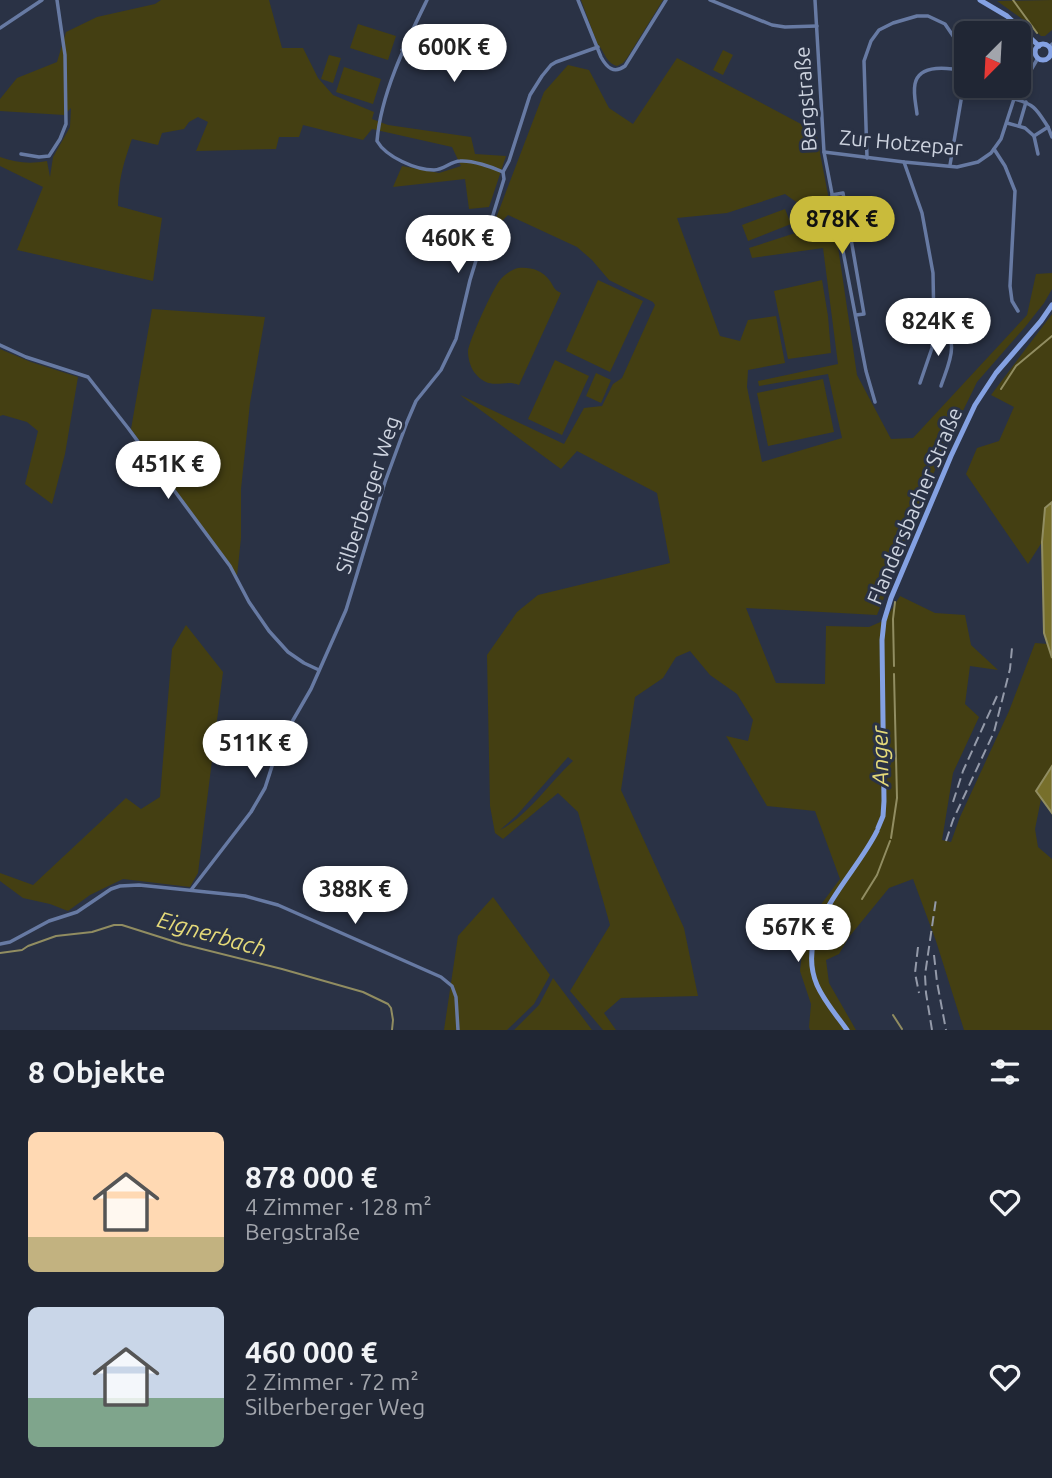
<!DOCTYPE html>
<html lang="de">
<meta charset="utf-8">
<style>
:root{--surface:#202634;--page:#2d3240;--text:#f1f3f6;--muted:#a2a5ac;--line:#3d434f;--accent:#c9bb3b}
body{margin:0;font-family:Ubuntu,sans-serif;background:var(--page);color:var(--text);height:100vh;display:flex;flex-direction:column;font-size:26px;white-space:nowrap}
*{box-sizing:border-box;margin:0}
p{font-size:23px;color:var(--muted)}
.icon{flex:none;width:38px;height:38px;fill:none;stroke:currentColor;stroke-width:2;stroke-linecap:round;stroke-linejoin:round}
.map{position:relative;height:1030px;overflow:hidden}
.details{display:flex;flex-direction:column;background:var(--surface);flex:1}
.details>*{flex:none}
.needle{width:46px;rotate:204deg}
.fabs{position:absolute;left:954px;top:21px;display:grid;gap:14px}
.fabs a{display:grid;place-items:center;width:77px;height:77px;border-radius:10px;background:var(--surface);box-shadow:0 4px 10px #0003,0 0 0 2px var(--line);font-size:35px}
.price{position:absolute;translate:-50% -60px;padding:0 16px;border-radius:24px;background:#fff;color:#222;font-size:23px;line-height:46px;filter:drop-shadow(0 2px 4px #0008)}
.price::after{content:'';position:absolute;left:50%;top:42px;width:21px;height:16px;margin-left:-10px;background:inherit;clip-path:polygon(0 0,100% 0,50% 100%)}
.price.selected{background:var(--accent);color:#111}
ul{padding:0;list-style:none}
li{display:flex;align-items:center;gap:21px;height:175px;padding:0 28px}
li span{display:grid;place-items:center;flex:none;width:196px;height:140px;border-radius:10px;color:#555}
li>.icon{margin-inline-start:auto}
span .icon{width:84px;height:84px;fill:#fffc;stroke-width:1}
li b{font-size:30px}
h2{display:flex;justify-content:space-between;align-items:center;height:84px;padding:0 28px;font-size:30px}
.map>svg:first-child{display:block}
.green{fill:#443f12;fill-rule:evenodd}
.water{fill:#776f2b;stroke:#918d61;stroke-width:2}
.lines{fill:none;stroke-linecap:round;stroke-linejoin:round}
.stream{stroke:#918d61;stroke-width:2}
.street{stroke:#677aa3;stroke-width:3.5}
.secondary{stroke:#84a1e2;stroke-width:5}
.rail{stroke:#949aa9;stroke-width:2;stroke-dasharray:10 5;stroke-linecap:butt}
.labels{text-anchor:middle;stroke-width:6;stroke-linejoin:round;paint-order:stroke}
.street-label{font-size:21px;fill:#cdd3df;stroke:#2a3245}
.water-label{font-size:23px;font-style:italic;fill:#e4d979;stroke:#2a3245}
</style>
<div class="map">
<svg width="1052" height="1030" viewBox="0 0 1052 1030">
<rect width="100%" height="100%" fill="#2a3245"/>
<!-- green -->
<g class="green">
<path d="M161,0H269L282,48H303L318,78L333,95L374,112L372,119L388,125L471,137L475,154L506,156L489,207L469,209L465,179L393,187L402,166L439,173L461,166L452,147L372,129L363,140L303,125L299,137H279L276,149L196,151L208,122L198,117L189,122L184,129L162,133L158,145L132,139C123,164 119,179 118,206L162,218L153,281L17,250L43,187L0,166V157C17,163 30,164 47,161L50,177L53,157L70,127L71,108L64,115L0,111V99L17,78L57,62L66,32L97,17L155,4Z"/>
<path d="M581,0H663L627,58L623,63L617,66C605,62 605,52 597,43Z"/>
<polygon points="1052,0 1052,30 1045,36 1041,36 1021,18 997,1"/>
<polygon points="358,24 396,36 388,60 350,48"/>
<polygon points="723,50 733,55 723,75 713,70"/>
<polygon points="329,55 341,58 333,83 321,79"/>
<path d="M677,58L816,132L838,247L857,375L891,439L913,438L1027,315L1036,274L1052,273V289L1044,303L1025,327L977,382L939,460L877,615L746,608L776,683L825,684L826,626L869,627L885,620L900,596L935,613L965,615L971,645L998,670L970,666L965,704L979,717L953,773L942,840L951,842L960,817L1009,711L1035,643L1048,644L1052,658V766L1036,791L1041,799L1035,829L1038,847L1052,859V1030H964L936,941L913,879L889,888L849,937L839,954L826,960L829,983L856,1030H810L809,1027L811,1004L800,971L805,926L840,879L815,811L767,806L726,736L748,741L753,720L737,694L710,675L690,651L676,657L663,678L635,697L621,790L684,928L698,996L621,998L604,1013L616,1030H603L570,991L610,925L578,812L558,793L503,839L495,833L490,806L487,655L517,612L538,595L670,563L657,493L577,451L561,469L460,395L564,444L584,408L602,406L613,384L622,378L655,305L653,302L609,280L592,260L577,247L508,215L496,227L493,226L544,92L568,65L589,70L609,108L633,124ZM785,194L813,214L808,229L749,248L752,258L823,248L838,364L758,381L759,386L828,374L842,438L762,462L747,387L748,370L785,363L776,316L748,320L740,341L720,336L677,218L727,213ZM568,757L573,761C548,784 530,814 500,830L517,815Z"/>
<polygon points="344,67 381,79 373,104 336,92"/>
<polygon points="785,209 791,224 748,241 742,225"/>
<path d="M518,268C531,267 542,270 550,281C554,287 554,290 561,293L519,385C504,378 490,393 474,372C470,366 468,358 468,351C469,341 493,288 500,280C505,274 511,270 518,268Z"/>
<polygon points="598,280 643,301 610,372 566,351"/>
<polygon points="822,280 828,316 831,353 788,359 774,291"/>
<polygon points="152,309 265,317 250,403 241,489 241,538 237,576 131,429"/>
<polygon points="1052,314 1052,502 1045,508 1042,542 1028,564 966,474 977,448 999,441 1014,407 991,395"/>
<polygon points="0,349 31,362 78,377 65,454 52,504 25,484 38,431 27,422 3,415 0,416"/>
<polygon points="555,360 589,376 562,435 528,419"/>
<polygon points="596,373 611,380 601,403 586,396"/>
<polygon points="823,379 834,432 768,446 757,393"/>
<polygon points="186,625 223,672 198,873 190,887 123,879 90,895 68,911 50,904 23,898 0,881 0,873 33,885 126,798 141,809 160,797 172,649"/>
<polygon points="493,897 550,975 534,1004 507,1030 444,1030 458,936"/>
<polygon points="553,978 592,1030 514,1030 539,1005"/>
</g>
<!-- water -->
<g class="water">
<polygon points="1052,502 1052,658 1044,633 1042,542 1045,508"/>
<polygon points="1052,766 1052,813 1036,791"/>
</g>
<g class="lines">
<!-- stream -->
<g class="stream">
<polyline points="1013,0 1037,33"/>
<polyline points="1001,389 1016,366 1052,336"/>
<polyline points="894,666 893,619 895,602"/>
<polyline points="891,838 897,798 894,674"/>
<polyline points="862,899 877,875 890,841"/>
<polyline points="0,953 22,950 28,946 56,936 92,932 114,925 122,925 182,944 282,969 363,992 388,1004 391,1008 393,1020 392,1030"/>
<polyline points="893,1015 902,1029"/>
</g>
<!-- street -->
<g class="street">
<path d="M427,0C406,43 381,93 377,141C386,157 416,170 434,170C444,170 451,161 460,161C472,160 492,167 503,172"/>
<path d="M578,0L601,57C607,68 614,74 625,66L666,0"/>
<polyline points="710,0 772,25 785,27 817,26"/>
<polyline points="815,0 824,152 866,371 875,402"/>
<polyline points="0,28 42,0"/>
<polyline points="1050,47 1052,44"/>
<polyline points="402,50 454,72 505,49"/>
<path d="M917,114C916,104 913,94 915,84C919,63 950,68 966,71"/>
<path d="M1007,123L1025,128L1034,136L1048,127C1037,110 1035,104 1014,99"/>
<polyline points="1019,126 1026,102"/>
<polyline points="1048,127 1052,137"/>
<polyline points="1034,136 1038,154"/>
<polyline points="994,149 1005,166 1015,191 1010,286 1012,301 1018,311"/>
<polyline points="824,152 904,162 957,167 978,162 991,153 1001,139 1014,99 1038,58"/>
<polyline points="21,154 39,157 49,156 60,139 66,124 65,55 57,0"/>
<polyline points="867,158 864,61 871,41 879,30 893,23 917,16 928,16 945,24 962,49 965,57 966,71 950,165"/>
<polyline points="904,162 922,213 933,273 934,326 932,348 920,383"/>
<polyline points="832,195 843,193 864,314 856,315"/>
<path d="M934,326C964,335 948,365 941,386"/>
<polyline points="0,345 26,357 88,377 128,428 230,566 249,602 269,631 288,652 304,663 319,670"/>
<polyline points="191,890 251,812 265,788 274,760 285,734 311,689 346,610 385,482 407,422 416,401 441,370 456,339 470,280 478,254 489,228 504,179 503,172 509,161 530,95 542,76 551,65 556,62 598,47"/>
<polyline points="0,944 10,942 49,921 77,912 111,889 120,886 139,885 245,896 278,905 441,977 452,986 456,997 458,1030"/>
</g>
<!-- secondary -->
<g class="secondary">
<polyline points="980,0 1007,16 1039,46"/>
<circle cx="1043" cy="52" r="8"/>
<polyline points="878,828 883,816 884,801 882,640 884,621 891,598 951,456 975,405 996,373 1041,321 1052,305"/>
<path d="M847,1030C837,1016 824,1001 817,985C793,929 854,878 877,831"/>
</g>
<!-- rail -->
<g class="rail">
<polyline points="953,802 963,771 997,696"/>
<polyline points="946,841 953,820 994,732 1010,669 1012,648"/>
<polyline points="918,947 915,973 919,993"/>
<polyline points="934,955 937,982 946,1030"/>
<polyline points="932,1030 926,993 925,975 936,899"/>
</g>
</g>
<g class="labels">
<!-- street labels -->
<g class="street-label">
<text transform="translate(806 99) rotate(-94)" y="7">Bergstraße</text>
<text transform="translate(901 143) rotate(5)" y="7">Zur Hotzepar</text>
<text transform="translate(368 495) rotate(-72)" y="7">Silberberger Weg</text>
<text transform="translate(915 506) rotate(-67)" y="7">Flandersbacher Straße</text>
</g>
<!-- water labels -->
<g class="water-label">
<text transform="translate(880 756) rotate(-91)" y="8">Anger</text>
<text transform="translate(212 934) rotate(16)" y="8">Eignerbach</text>
</g>
</g>
</svg>
<div class="fabs">
<a><svg class="needle" viewBox="-14 -14 28 28"><path d="M0-13l5 13h-10z" fill="#e53935"/><path d="M0 13l5-13h-10z" fill="#a2a5ac"/></svg></a>
</div>
<b class="price" style="left:454px;top:84px">600K €</b>
<b class="price selected" style="left:842px;top:256px">878K €</b>
<b class="price" style="left:458px;top:275px">460K €</b>
<b class="price" style="left:938px;top:358px">824K €</b>
<b class="price" style="left:168px;top:501px">451K €</b>
<b class="price" style="left:255px;top:780px">511K €</b>
<b class="price" style="left:355px;top:926px">388K €</b>
<b class="price" style="left:798px;top:964px">567K €</b>
</div>
<section class="details">
<h2>8 Objekte<svg class="icon" aria-label="filters" viewBox="0 0 24 24"><path d="M4 7h16M4 17h16"/><circle cx="9" cy="7" r="2"/><circle cx="15" cy="17" r="2"/></svg></h2>
<ul>
<li><span style="background:linear-gradient(#ffd9b3 75%,#c2b280 0)"><svg class="icon" aria-label="home" viewBox="0 0 24 24"><path d="M3 11l9-7 9 7M6 9v11h12V9"/></svg></span><div><b>878 000 €</b><p>4 Zimmer · 128 m²</p><p>Bergstraße</p></div><svg class="icon" aria-label="heart" viewBox="0 0 24 24"><path d="M12 20l-8-8c-3-5 5-10 8-4 3-6 11-1 8 4z"/></svg></li>
<li><span style="background:linear-gradient(#c9d6e8 65%,#7fa58c 0)"><svg class="icon" aria-label="home" viewBox="0 0 24 24"><path d="M3 11l9-7 9 7M6 9v11h12V9"/></svg></span><div><b>460 000 €</b><p>2 Zimmer · 72 m²</p><p>Silberberger Weg</p></div><svg class="icon" aria-label="heart" viewBox="0 0 24 24"><path d="M12 20l-8-8c-3-5 5-10 8-4 3-6 11-1 8 4z"/></svg></li>
</ul>
</section>
